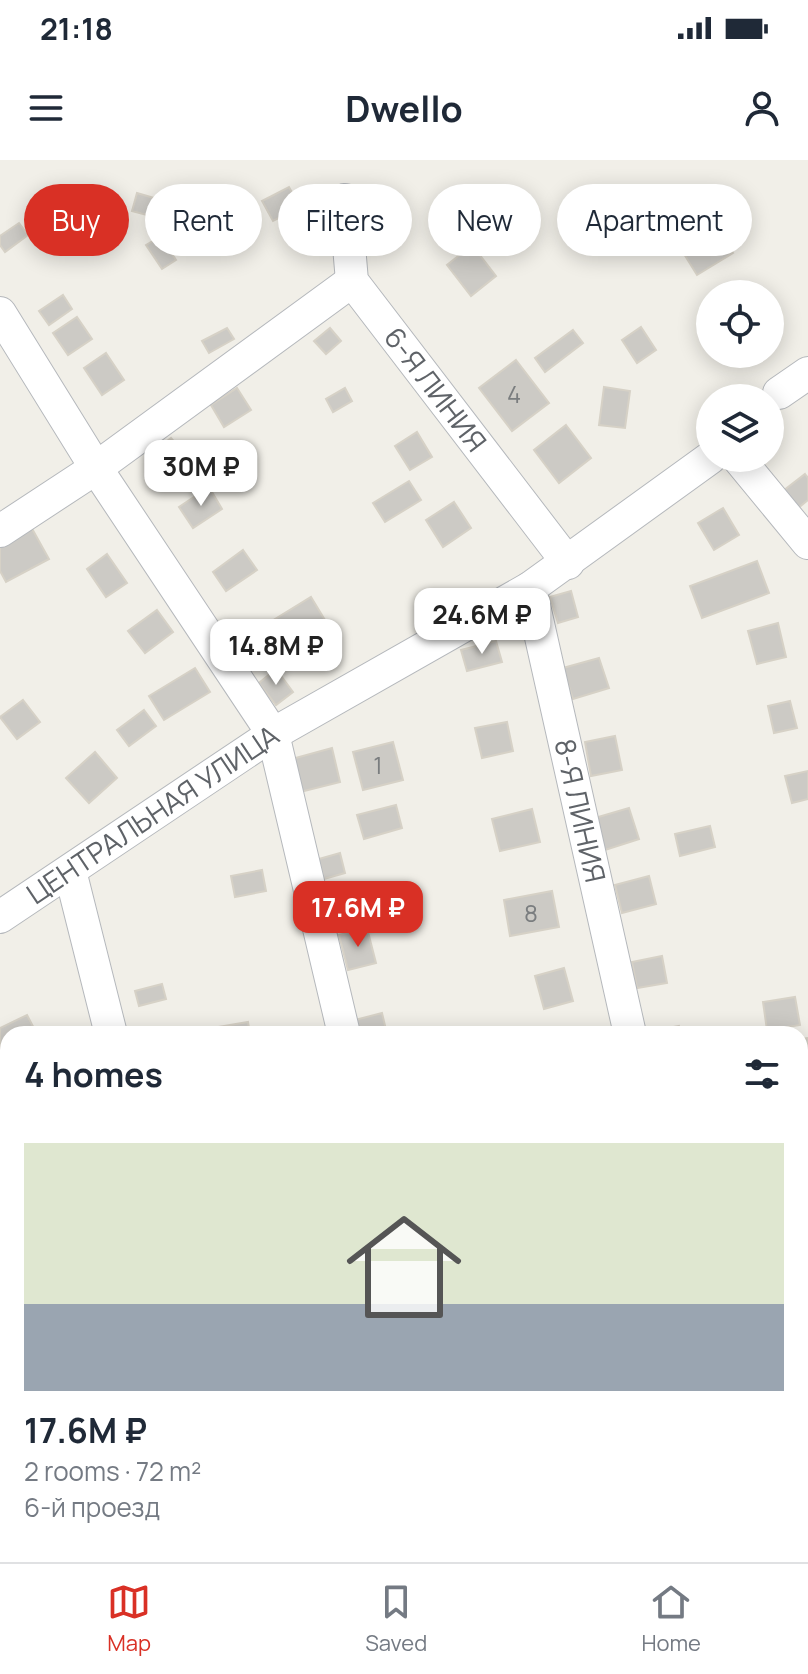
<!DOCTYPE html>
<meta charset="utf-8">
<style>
:root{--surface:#fff;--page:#f2f2f3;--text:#1f2937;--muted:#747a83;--line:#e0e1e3;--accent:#d93025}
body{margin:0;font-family:Manrope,sans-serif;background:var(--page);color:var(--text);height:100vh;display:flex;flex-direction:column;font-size:30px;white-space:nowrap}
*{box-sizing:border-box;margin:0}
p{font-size:26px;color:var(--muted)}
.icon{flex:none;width:44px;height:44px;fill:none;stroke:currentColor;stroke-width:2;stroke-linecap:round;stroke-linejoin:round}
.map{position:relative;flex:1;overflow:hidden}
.details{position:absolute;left:0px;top:866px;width:808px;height:536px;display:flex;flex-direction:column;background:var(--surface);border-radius:24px 24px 0 0;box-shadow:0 4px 20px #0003}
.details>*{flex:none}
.hud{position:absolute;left:24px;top:24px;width:760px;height:72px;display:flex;gap:16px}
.fabs{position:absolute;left:696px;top:120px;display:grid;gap:16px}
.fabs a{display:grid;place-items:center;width:88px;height:88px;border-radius:50%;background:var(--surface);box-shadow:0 4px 20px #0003;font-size:40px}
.price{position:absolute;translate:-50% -68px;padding:0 18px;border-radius:16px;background:#fff;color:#222;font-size:26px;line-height:52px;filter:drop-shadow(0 2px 4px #0008)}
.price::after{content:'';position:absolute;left:50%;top:48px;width:24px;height:18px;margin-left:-12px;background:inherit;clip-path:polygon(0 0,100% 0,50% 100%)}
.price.on{background:var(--accent);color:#fff}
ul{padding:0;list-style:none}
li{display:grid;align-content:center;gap:16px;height:424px;padding:0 24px}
li span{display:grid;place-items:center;height:248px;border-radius:0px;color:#555}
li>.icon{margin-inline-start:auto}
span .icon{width:144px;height:144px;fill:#fffc;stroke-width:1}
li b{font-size:34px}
h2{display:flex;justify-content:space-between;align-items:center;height:96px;padding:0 24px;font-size:34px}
.chip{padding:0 28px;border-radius:36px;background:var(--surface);box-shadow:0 4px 20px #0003;font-size:28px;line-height:72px}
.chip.on{background:var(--accent);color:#fff}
.status{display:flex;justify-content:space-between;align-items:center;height:56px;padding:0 40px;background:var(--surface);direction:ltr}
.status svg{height:22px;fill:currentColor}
header{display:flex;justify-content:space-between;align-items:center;height:104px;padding:0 24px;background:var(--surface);font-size:36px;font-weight:700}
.tab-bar{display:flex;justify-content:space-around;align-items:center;height:112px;border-top:2px solid var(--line);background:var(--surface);font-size:22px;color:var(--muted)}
.tab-bar a{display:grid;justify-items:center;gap:4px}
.tab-bar .on{color:var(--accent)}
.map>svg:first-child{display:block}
.building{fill:#cccac5;stroke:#d6d1c6;stroke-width:2}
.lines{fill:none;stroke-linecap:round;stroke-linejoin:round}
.minor-casing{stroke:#b5b8bc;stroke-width:34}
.minor{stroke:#fff;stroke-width:32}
.labels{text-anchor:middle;stroke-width:7;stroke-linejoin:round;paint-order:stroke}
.number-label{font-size:24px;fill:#7a7d7f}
.street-label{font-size:28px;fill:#5f6368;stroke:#fff}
</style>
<div class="status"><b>21:18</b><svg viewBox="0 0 49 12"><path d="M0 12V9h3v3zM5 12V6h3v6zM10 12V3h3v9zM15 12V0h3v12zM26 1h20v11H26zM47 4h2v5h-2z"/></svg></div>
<header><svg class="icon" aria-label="menu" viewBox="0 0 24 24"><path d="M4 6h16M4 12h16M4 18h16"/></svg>Dwello<svg class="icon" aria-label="person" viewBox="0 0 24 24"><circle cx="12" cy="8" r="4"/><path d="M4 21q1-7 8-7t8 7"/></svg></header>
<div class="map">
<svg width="808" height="1402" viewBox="0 0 808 1402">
<rect width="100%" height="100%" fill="#f1efe8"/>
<!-- building -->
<g class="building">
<polygon points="289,27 300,47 273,61 262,41"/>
<polygon points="137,33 171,43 166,60 132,51"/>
<polygon points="375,47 394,63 372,89 353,74"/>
<polygon points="711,58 733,93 697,115 676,81"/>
<polygon points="19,63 28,75 5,92 0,85 0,76"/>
<polygon points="161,76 176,100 162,109 146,85"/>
<polygon points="472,85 496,116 471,136 447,105"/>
<polygon points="63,135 72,149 49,165 39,151"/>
<polygon points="77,157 92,179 68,195 53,173"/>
<polygon points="641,167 656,190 637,203 622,180"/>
<polygon points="227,168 234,179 209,193 202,181"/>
<polygon points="330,168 341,181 326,194 314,181"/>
<polygon points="573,170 583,183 545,212 535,198"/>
<polygon points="106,193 124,220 102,235 84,208"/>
<polygon points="516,200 549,243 512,271 479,228"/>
<polygon points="604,227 630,231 625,268 599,265"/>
<polygon points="237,228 251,250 224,267 211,245"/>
<polygon points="345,228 352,241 333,252 326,239"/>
<polygon points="566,265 591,298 559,323 534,290"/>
<polygon points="417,272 432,297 410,310 395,286"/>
<polygon points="171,278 185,295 164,312 150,295"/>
<polygon points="805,314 808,318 808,340 797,349 783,331"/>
<polygon points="409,321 421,340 385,362 373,343"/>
<polygon points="209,327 222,349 193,368 179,347"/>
<polygon points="454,342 471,368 443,387 426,360"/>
<polygon points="723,348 739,375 714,390 698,363"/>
<polygon points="30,365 49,399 6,422 0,411 0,382"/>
<polygon points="243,390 257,410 226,431 213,412"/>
<polygon points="107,394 127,423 106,437 87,409"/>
<polygon points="757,401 769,433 702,458 690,426"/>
<polygon points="571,431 578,457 558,463 550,437"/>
<polygon points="311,437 334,475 285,505 262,467"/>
<polygon points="157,450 173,472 145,493 128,471"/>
<polygon points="778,463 786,497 757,504 748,471"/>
<polygon points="496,481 502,502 467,511 461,490"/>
<polygon points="599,498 609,528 573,539 563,508"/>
<polygon points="195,508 210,532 164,560 149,536"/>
<polygon points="276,509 293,532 276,545 259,523"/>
<polygon points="23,540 40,562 17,579 0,557"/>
<polygon points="790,541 797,568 774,573 768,546"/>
<polygon points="144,550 156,566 129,586 117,570"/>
<polygon points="507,562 513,591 482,598 475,568"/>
<polygon points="615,576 622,610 591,616 585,582"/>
<polygon points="393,582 403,620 363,630 353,592"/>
<polygon points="332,588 340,622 300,632 292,599"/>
<polygon points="95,592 117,618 89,643 66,618"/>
<polygon points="808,611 808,639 792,643 785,616"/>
<polygon points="396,645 402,668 364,679 357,655"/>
<polygon points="629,648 639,679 605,690 595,658"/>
<polygon points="532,649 540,682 500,691 492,659"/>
<polygon points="710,666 715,687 680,696 675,674"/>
<polygon points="340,693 345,713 324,719 319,699"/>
<polygon points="262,710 266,731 235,737 231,716"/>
<polygon points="649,716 656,744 622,753 615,725"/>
<polygon points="552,731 559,767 510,776 504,740"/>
<polygon points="367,768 376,803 348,810 339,775"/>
<polygon points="662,796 667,823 637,828 632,802"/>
<polygon points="564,808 573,841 544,849 535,816"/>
<polygon points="162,824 166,839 139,846 135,831"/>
<polygon points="795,837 800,865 767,870 763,842"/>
<polygon points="382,853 387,874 359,874 355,860"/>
<polygon points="27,855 36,872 8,874 8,886 0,890 0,868"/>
<polygon points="248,862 250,874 206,874 206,869"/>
<polygon points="679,866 681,874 652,874 652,871"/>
<polygon points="808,878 808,905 800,907 800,879"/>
<polygon points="0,931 8,954 0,957"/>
<polygon points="8,1034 8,1088 0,1057 0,1036"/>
<polygon points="8,1183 8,1226 0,1228 0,1186"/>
<polygon points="8,1278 8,1323 0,1289 0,1280"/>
<polygon points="8,1368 8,1394 37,1394 39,1402 0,1402 0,1370"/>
<polygon points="576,1394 612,1394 588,1402 578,1402"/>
<polygon points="642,1394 666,1394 668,1402 645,1402"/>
</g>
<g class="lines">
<defs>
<g id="minor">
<path id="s1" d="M345,40L352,121L568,403"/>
<polyline points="0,153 96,308 273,574 344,874"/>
<polyline points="779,233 808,213"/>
<polyline points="738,298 808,383"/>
<polyline points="0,371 96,308 352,121"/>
<path id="s2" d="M530,428L630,874"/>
<polyline points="70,711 111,874"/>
<path id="s3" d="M0,757L273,574L530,428L710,298"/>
<polyline points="800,1281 808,1279"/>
<polyline points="242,1394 245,1402"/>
<polyline points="699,1394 702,1402"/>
<polyline points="382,1402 408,1394"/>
</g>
</defs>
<!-- minor casing -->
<use href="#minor" class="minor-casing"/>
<!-- minor -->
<use href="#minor" class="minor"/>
</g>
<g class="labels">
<!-- number labels -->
<g class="number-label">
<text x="514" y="243">4</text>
<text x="378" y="614">1</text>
<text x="531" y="762">8</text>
</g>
<!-- street labels -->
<g class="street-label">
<text dy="10" stroke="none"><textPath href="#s1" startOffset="218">6-Я ЛИНИЯ</textPath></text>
<text dy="10" stroke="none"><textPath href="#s2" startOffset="228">8-Я ЛИНИЯ</textPath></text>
<text dy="10" stroke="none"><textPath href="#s3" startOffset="184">ЦЕНТРАЛЬНАЯ УЛИЦА</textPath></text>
</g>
</g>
</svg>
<div class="fabs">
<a><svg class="icon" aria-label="locate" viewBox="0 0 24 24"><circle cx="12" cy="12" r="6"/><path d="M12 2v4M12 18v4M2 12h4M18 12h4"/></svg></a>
<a><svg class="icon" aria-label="layers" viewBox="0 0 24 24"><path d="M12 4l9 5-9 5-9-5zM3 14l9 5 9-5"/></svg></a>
</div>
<b class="price" style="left:201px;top:348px">30M ₽</b>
<b class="price" style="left:482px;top:496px">24.6M ₽</b>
<b class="price" style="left:276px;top:527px">14.8M ₽</b>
<b class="price on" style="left:358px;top:789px">17.6M ₽</b>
<div class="hud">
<a class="chip on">Buy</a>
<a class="chip">Rent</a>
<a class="chip">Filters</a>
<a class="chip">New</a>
<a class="chip">Apartment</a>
</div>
<section class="details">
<h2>4 homes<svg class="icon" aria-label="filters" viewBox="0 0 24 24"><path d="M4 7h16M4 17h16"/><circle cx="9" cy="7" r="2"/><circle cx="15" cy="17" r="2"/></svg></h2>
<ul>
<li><span style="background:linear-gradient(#dfe7d0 65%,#9aa5b1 0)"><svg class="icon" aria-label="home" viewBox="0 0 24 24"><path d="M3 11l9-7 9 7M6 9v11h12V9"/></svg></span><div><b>17.6M ₽</b><p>2 rooms · 72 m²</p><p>6-й проезд</p></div></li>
</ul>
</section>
</div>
<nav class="tab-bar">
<a class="on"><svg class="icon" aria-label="map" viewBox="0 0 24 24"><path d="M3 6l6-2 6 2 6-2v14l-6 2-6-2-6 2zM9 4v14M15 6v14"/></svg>Map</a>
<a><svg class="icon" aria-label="saved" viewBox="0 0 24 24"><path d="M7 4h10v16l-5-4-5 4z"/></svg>Saved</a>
<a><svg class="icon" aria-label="home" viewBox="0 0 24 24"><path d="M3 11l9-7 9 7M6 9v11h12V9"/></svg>Home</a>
</nav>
